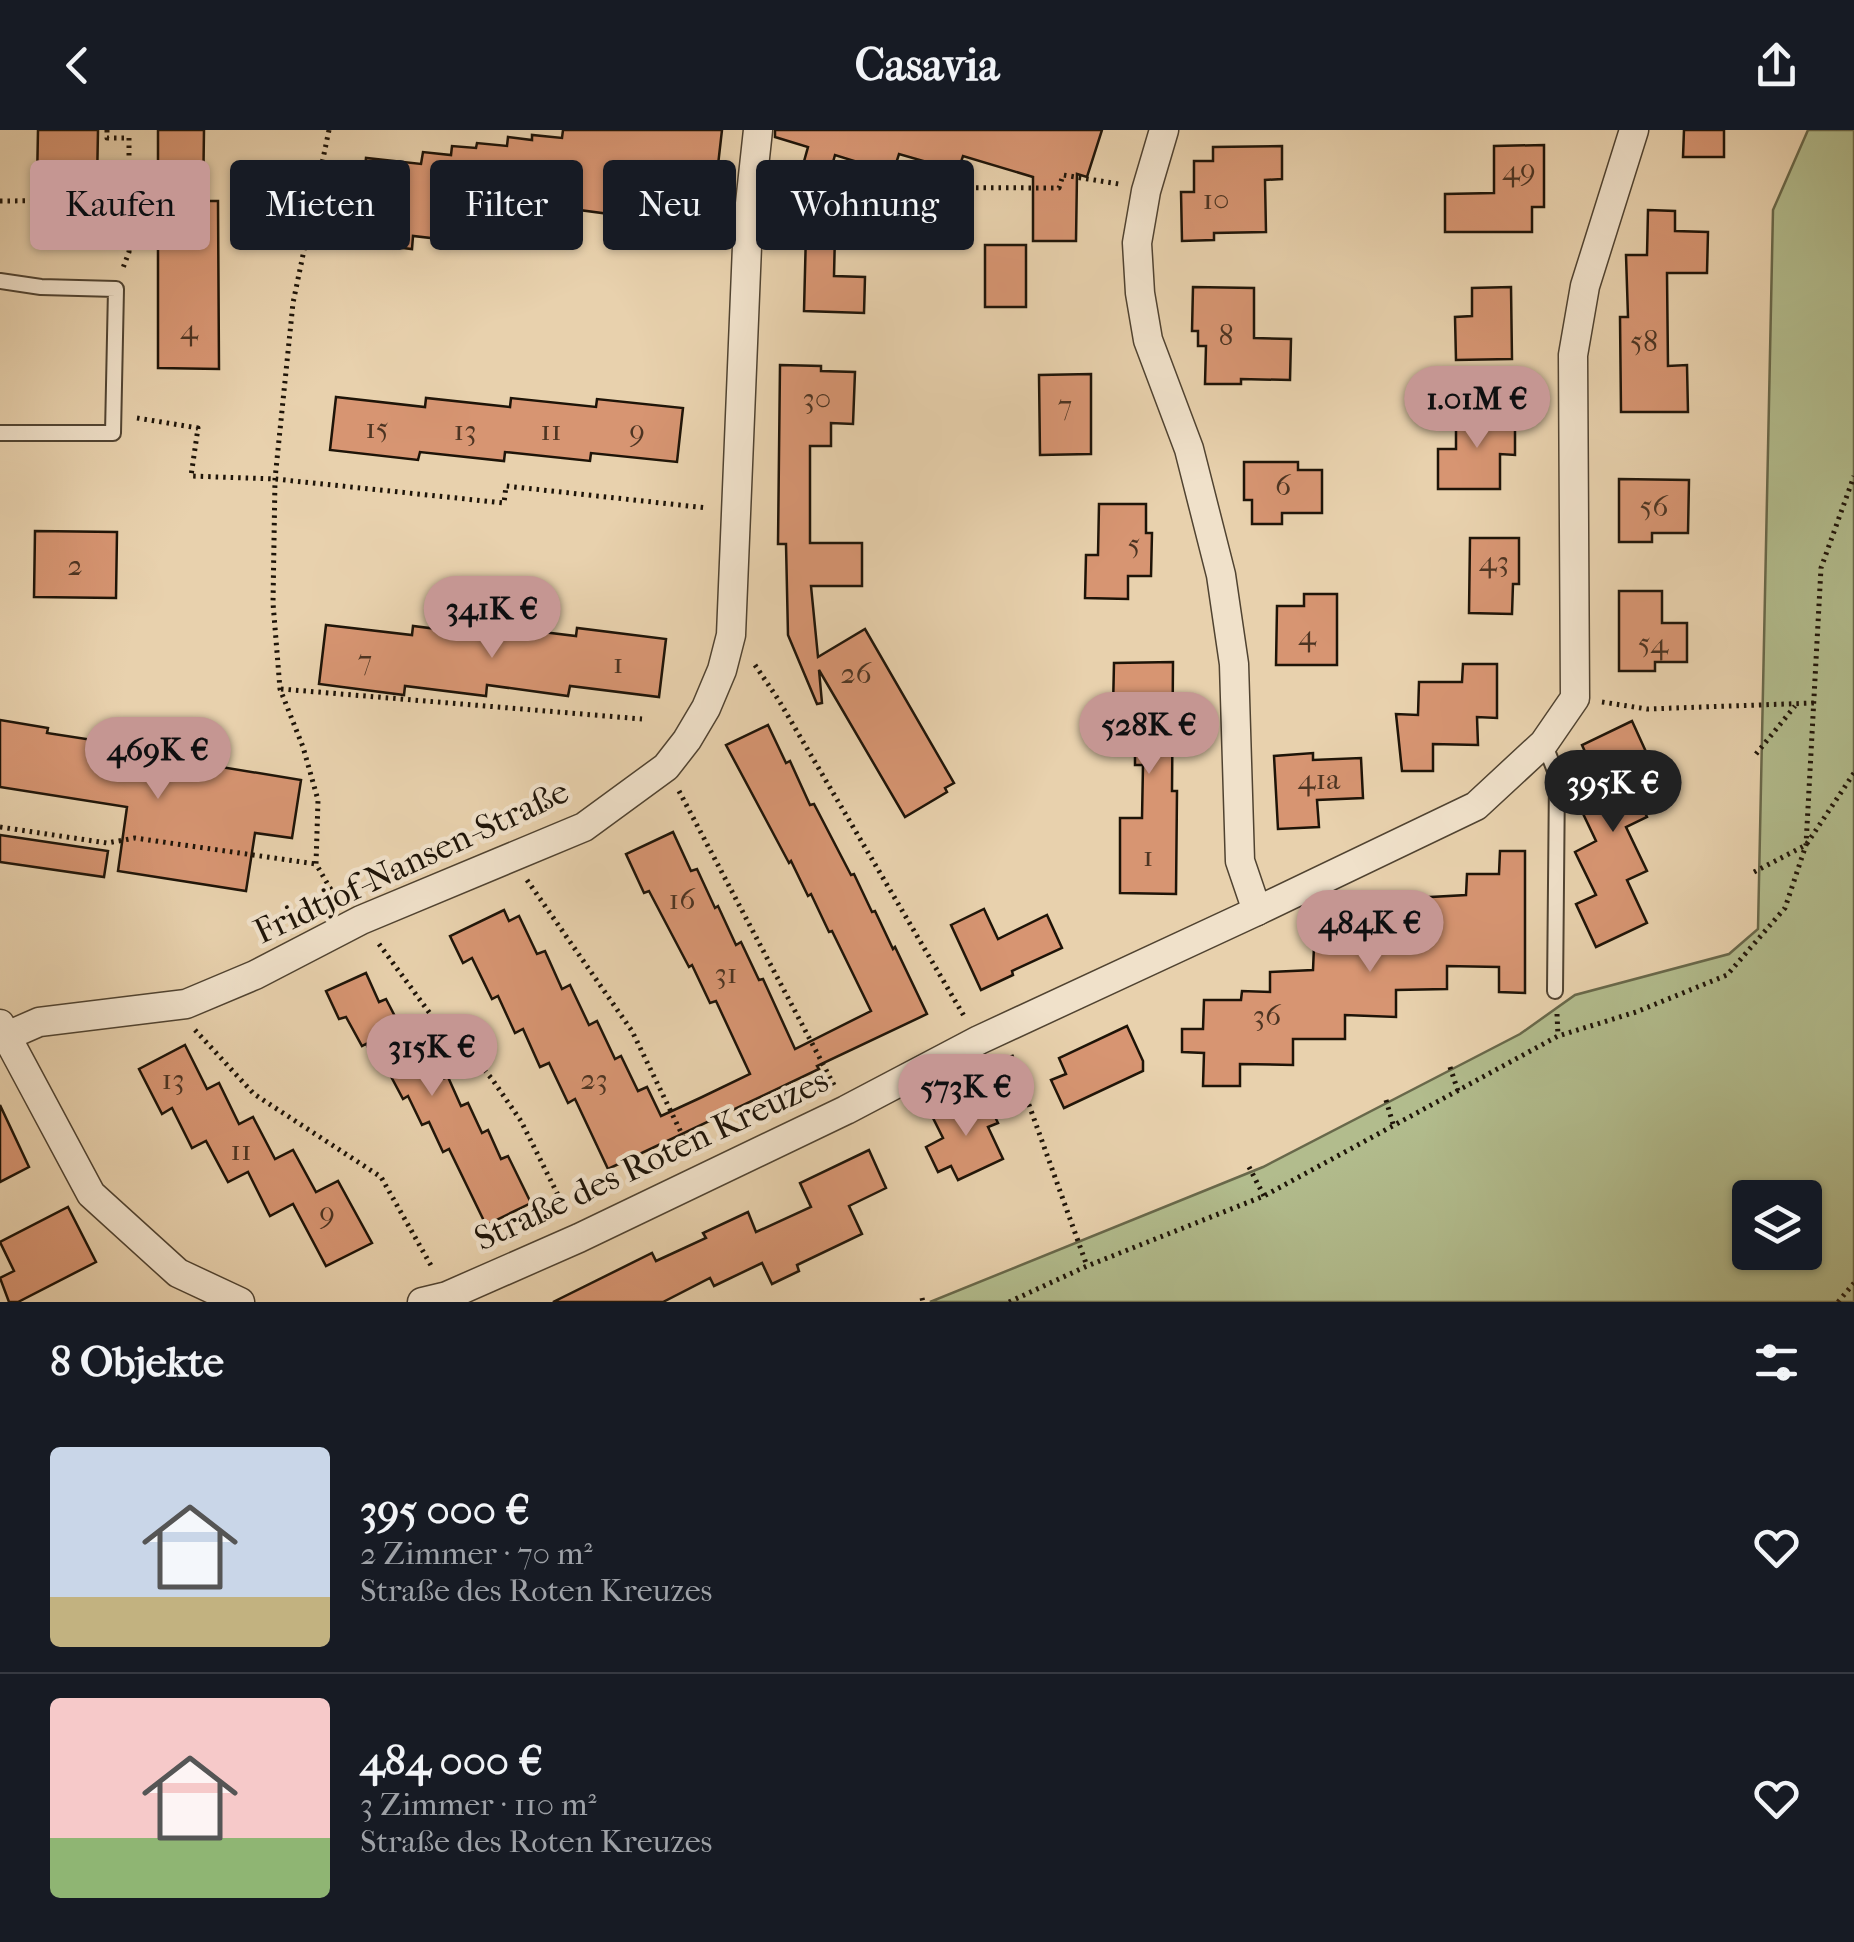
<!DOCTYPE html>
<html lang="de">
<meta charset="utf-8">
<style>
:root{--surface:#171b24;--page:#20242c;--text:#f1f3f6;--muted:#9ea1a6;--line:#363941;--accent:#c59692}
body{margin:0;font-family:"IM FELL French Canon",serif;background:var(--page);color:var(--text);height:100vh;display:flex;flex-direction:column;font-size:38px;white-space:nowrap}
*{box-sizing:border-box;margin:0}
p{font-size:32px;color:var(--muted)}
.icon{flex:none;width:55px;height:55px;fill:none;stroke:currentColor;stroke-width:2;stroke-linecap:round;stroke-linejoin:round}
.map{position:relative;height:1172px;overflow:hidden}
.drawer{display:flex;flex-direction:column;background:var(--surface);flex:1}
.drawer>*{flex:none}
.banner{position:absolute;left:30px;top:30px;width:1000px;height:90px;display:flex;gap:20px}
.buttons{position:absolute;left:1732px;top:1050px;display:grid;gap:20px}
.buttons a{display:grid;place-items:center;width:90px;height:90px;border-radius:10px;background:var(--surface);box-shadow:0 2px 8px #0004;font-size:50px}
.price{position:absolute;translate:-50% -85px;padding:0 22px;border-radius:35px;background:var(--accent);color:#111;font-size:32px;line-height:65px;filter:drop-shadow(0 2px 5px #0008)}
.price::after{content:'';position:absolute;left:50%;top:60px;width:30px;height:22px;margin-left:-15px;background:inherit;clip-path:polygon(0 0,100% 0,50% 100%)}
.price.selected{background:#222;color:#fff}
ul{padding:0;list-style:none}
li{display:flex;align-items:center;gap:30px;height:250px;padding:0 50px}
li+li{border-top:2px solid var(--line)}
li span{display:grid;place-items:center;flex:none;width:280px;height:200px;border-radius:10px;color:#555}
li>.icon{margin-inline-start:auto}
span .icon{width:120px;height:120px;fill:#fffc;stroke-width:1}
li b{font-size:42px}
h2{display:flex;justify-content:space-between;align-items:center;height:120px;padding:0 50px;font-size:42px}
.chip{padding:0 35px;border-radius:10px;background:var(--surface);box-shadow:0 2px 8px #0004;font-size:35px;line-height:90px}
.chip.selected{background:var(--accent);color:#111}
header{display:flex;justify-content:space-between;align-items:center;height:130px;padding:0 50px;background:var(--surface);font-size:45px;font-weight:700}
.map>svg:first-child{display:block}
.green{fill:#b2bc8d;stroke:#68684a;stroke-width:2.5;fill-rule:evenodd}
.building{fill:#d79572;stroke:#1e1408;stroke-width:2.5}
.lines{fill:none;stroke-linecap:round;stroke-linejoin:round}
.service-casing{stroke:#504331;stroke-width:18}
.minor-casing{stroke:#504331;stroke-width:31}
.path{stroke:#1e1408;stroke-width:5;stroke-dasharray:2.5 5;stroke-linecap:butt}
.service{stroke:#f0e1ca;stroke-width:14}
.minor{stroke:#f0e1ca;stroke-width:28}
.labels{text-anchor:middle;stroke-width:9;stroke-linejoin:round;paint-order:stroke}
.number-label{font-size:30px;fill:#4c3422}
.street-label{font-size:35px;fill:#1e1408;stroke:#f0e1ca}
</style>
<header><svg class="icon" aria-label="back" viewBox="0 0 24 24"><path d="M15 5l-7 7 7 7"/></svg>Casavia<svg class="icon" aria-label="share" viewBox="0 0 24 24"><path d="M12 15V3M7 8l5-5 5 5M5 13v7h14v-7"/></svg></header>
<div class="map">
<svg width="1854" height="1172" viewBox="0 0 1854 1172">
<rect width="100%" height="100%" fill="#e8d1ad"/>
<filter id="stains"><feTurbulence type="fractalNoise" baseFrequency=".002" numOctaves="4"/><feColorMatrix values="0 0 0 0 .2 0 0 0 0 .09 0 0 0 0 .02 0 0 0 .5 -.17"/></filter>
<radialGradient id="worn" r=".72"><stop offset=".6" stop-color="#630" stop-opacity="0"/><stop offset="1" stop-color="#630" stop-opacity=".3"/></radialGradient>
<!-- green -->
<path class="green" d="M1808,0H1854V1172H930L1263,1037L1520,904L1575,865L1729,824L1758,799L1773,80ZM1750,1068H1805V1122H1750Z"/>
<!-- building -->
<g class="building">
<polygon points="38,0 98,0 97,54 37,53"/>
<polygon points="158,0 204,0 203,71 218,71 219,239 158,238"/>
<polygon points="563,0 722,0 709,114 683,111 687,78 634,72 632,87 579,80 578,95 523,88 521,104 467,98 466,112 413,106 412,119 357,113 366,28 421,34 423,22 451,25 452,16 476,18 477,13 507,16 508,7 532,10 532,5 562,8"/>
<polygon points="775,0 1102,0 1087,47 1077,44 1076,111 1033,111 1033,47 963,26 958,41 899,24 893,43 835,25 830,43 803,35 808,17 775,7"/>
<polygon points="1684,0 1724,0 1724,27 1683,27"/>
<polygon points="1544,15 1544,77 1532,77 1532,102 1445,102 1445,64 1494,63 1494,16"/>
<polygon points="1282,16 1282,49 1265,50 1266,102 1214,103 1214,110 1182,111 1181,62 1194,62 1194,31 1213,31 1213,17"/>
<polygon points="1648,80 1675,81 1675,101 1708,102 1707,143 1667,143 1668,236 1687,235 1688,282 1621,282 1620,187 1628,187 1626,125 1647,125"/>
<polygon points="806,102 835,103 834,146 865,147 864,183 804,181"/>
<rect x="985" y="115" width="41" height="62"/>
<polygon points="1193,157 1254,158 1254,208 1291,209 1290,250 1241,249 1241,254 1205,254 1206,216 1198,216 1198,201 1192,201"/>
<polygon points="1511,157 1512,229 1456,230 1455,187 1472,186 1472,158"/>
<polygon points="780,235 821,236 821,241 855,242 853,294 831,293 831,316 810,316 810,413 862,413 862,456 811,456 818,527 865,499 954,653 945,658 947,662 905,687 819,540 822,573 817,574 788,505 786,414 778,414"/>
<polygon points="1091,244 1091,324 1040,325 1039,245"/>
<polygon points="336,267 425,277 426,268 510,277 511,268 596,277 597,269 683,278 677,332 591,323 590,331 505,322 504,331 420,322 418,330 330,320"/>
<polygon points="1456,283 1515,283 1515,325 1500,324 1500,359 1438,359 1438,319 1456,319"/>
<polygon points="1244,332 1298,332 1298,340 1322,340 1322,383 1282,383 1282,394 1252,394 1252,370 1244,370"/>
<polygon points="1619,349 1689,350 1688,403 1652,403 1652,412 1619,412"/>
<polygon points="1099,374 1146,374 1146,403 1152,403 1151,446 1128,446 1128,469 1085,468 1086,425 1098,425"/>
<polygon points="35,401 117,402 116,468 34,467"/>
<polygon points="1470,408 1519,408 1519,454 1513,454 1512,484 1469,483"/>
<polygon points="1619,461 1662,461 1662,493 1687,493 1687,532 1655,532 1655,541 1619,541"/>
<polygon points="1304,464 1337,464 1337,535 1276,535 1277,476 1304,476"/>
<polygon points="326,495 412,505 413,496 493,506 494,496 576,506 577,498 666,509 659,567 570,556 568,566 487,555 486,566 405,556 404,565 319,554"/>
<polygon points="1173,532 1172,661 1177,661 1176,764 1120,763 1120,688 1142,688 1143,635 1135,635 1135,608 1119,608 1119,578 1113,578 1114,533"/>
<polygon points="1463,534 1497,534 1497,588 1477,587 1478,615 1433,614 1433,641 1402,641 1396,584 1418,585 1419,552 1462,552"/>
<polygon points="0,590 48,598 47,603 216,629 215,636 301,650 292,708 255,703 246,761 118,741 127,677 0,657"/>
<polygon points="1632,591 1652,635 1628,647 1647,687 1626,697 1647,741 1627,750 1647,793 1596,817 1576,774 1596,765 1575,722 1596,711 1577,671 1602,659 1582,615"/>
<polygon points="768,595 786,633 790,631 810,675 814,674 851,745 854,744 872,782 875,781 893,819 895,817 927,884 817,936 819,939 608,1039 575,969 568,973 549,933 540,937 523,899 515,903 498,866 492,869 472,828 463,833 450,806 504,780 509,791 519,786 537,824 545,821 562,859 570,855 589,895 597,891 615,929 621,926 638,961 647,957 661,986 700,968 750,944 716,871 710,873 692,835 689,837 649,761 644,763 626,724 673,702 691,741 697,739 715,778 718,776 736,815 741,812 759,850 763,849 795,919 871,881 832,801 829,802 811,764 808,766 791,731 789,733 726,615"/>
<polygon points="1313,623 1313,630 1361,628 1363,668 1317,670 1319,697 1278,699 1274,626"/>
<polygon points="0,705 108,721 104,747 0,732"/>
<polygon points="1500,721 1525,721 1525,863 1499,862 1499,837 1447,836 1447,859 1396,860 1396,887 1345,885 1345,909 1293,909 1293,935 1240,934 1240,956 1203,956 1204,923 1182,922 1182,899 1203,899 1204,870 1241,870 1242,861 1270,862 1270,842 1313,840 1314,816 1365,814 1366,792 1396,793 1397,789 1413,789 1413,768 1466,765 1467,744 1499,744"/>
<polygon points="984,779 998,809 1047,785 1062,818 1012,841 1013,845 981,860 951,795"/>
<polygon points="366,843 379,872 386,869 401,898 407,894 421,923 427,919 442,949 448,947 461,976 468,973 482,1003 488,1000 501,1029 508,1026 531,1073 486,1095 449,1019 443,1022 429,992 422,995 408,966 403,969 387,939 382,942 366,914 362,916 346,887 339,889 326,861"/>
<polygon points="1127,896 1143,931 1143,941 1064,978 1051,950 1066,944 1059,928"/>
<polygon points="185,915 207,959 219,953 239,994 253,987 275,1029 293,1020 316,1062 338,1051 372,1113 326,1136 293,1074 270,1086 248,1042 228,1052 206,1011 192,1018 172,978 162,984 139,939"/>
<polygon points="984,964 998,993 988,997 1003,1029 958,1050 951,1036 938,1042 926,1017 943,1008 933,988"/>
<polygon points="0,975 29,1037 0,1052"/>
<polygon points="869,1020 886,1058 849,1076 862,1104 797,1135 799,1141 772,1154 762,1133 714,1156 710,1148 663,1172 553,1172 652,1123 656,1131 706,1108 703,1103 748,1082 756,1102 811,1077 800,1053"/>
<polygon points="68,1077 96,1132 18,1172 9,1172 0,1148 14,1141 0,1112"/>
</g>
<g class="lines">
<defs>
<g id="service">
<polyline points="0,151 41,157 116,159 113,303 0,303"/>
<polyline points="1544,613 1557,646 1555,861"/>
</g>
<g id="minor">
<polyline points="1164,0 1146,61 1137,113 1140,163 1148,210 1189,319 1221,445 1234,534 1240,731 1257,781"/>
<polyline points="0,894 91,1064 178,1143 240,1172"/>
<polyline points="7,906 39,892 186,874 255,845 361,790 584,697 666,637 687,610 706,578 722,540 731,505 748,92 758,0"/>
<polyline points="422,1172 447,1166 579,1108 846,980 979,910 1257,781 1476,676 1544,613 1575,568 1573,225 1585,156 1634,0"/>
</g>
</defs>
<!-- service casing -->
<use href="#service" class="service-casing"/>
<!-- minor casing -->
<use href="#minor" class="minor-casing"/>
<!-- path -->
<g class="path">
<polyline points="107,0 107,8 129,8 129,122 123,138"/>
<polyline points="329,0 293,173 275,349 273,473 280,559 303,617 318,670 316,734 337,770"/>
<polyline points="781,57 1059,58 1063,45 1119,54"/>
<polyline points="0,71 128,70"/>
<polyline points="137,288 198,298 191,346 275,349 504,373 506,356 707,378"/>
<polyline points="755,535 778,569 964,886"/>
<polyline points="281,559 642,589"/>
<polyline points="1602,572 1647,579 1814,573"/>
<polyline points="1756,624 1795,576"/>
<polyline points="679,661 835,957"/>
<polyline points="0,697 107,713 135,708 316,734"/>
<polyline points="1754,742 1806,715 1854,643"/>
<polyline points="527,750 632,901 691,1023"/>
<polyline points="379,814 434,889 457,907 492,949 521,991 566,1081"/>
<polyline points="1557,884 1558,906"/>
<polyline points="195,900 254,964 381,1047 433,1139"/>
<polyline points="1011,925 1087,1136"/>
<polyline points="1450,937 1458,961"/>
<polyline points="1386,970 1393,994"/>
<polyline points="1249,1037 1264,1066"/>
<polyline points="922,1168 923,1172"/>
<polyline points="1009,1172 1087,1136 1264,1066 1558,906 1636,882 1727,845 1785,778 1806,715 1821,438 1854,346"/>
<polyline points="1838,1172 1854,1153"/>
</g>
<!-- service -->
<use href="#service" class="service"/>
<!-- minor -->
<use href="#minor" class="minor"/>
</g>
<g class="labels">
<!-- number labels -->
<g class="number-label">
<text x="1519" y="50">49</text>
<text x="1216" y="79">10</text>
<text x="189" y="209">4</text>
<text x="1226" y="215">8</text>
<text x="1644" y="221">58</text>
<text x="817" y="278">30</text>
<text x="1065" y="285">7</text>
<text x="377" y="308">15</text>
<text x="465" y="310">13</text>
<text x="551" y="310">11</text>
<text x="637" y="311">9</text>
<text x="1283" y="365">6</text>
<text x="1654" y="386">56</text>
<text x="1134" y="424">5</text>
<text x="1494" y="441">43</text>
<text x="75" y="445">2</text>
<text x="1307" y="515">4</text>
<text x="1653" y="523">54</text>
<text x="365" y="540">7</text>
<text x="618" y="543">1</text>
<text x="856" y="553">26</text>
<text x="1319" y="659">41a</text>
<text x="1148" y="736">1</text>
<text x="682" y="779">16</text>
<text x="726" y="853">31</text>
<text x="1267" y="895">36</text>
<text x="173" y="959">13</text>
<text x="594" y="959">23</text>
<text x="241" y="1030">11</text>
<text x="327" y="1093">9</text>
</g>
<!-- street labels -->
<g class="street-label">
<text transform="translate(411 731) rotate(-25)" y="12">Fridtjof-Nansen-Straße</text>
<text transform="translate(651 1029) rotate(-25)" y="12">Straße des Roten Kreuzes</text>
</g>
</g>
<rect width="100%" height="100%" filter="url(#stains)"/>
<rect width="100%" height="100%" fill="url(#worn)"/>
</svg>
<div class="buttons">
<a><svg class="icon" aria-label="layers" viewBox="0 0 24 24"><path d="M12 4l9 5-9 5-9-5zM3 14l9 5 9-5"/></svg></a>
</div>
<b class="price" style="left:1477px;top:321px">1.01M €</b>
<b class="price" style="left:492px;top:531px">341K €</b>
<b class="price" style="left:1149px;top:647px">528K €</b>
<b class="price" style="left:158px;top:672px">469K €</b>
<b class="price selected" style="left:1613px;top:705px">395K €</b>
<b class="price" style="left:1370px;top:845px">484K €</b>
<b class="price" style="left:432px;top:969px">315K €</b>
<b class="price" style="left:966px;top:1009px">573K €</b>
<div class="banner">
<a class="chip selected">Kaufen</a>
<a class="chip">Mieten</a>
<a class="chip">Filter</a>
<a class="chip">Neu</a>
<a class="chip">Wohnung</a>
</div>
</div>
<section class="drawer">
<h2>8 Objekte<svg class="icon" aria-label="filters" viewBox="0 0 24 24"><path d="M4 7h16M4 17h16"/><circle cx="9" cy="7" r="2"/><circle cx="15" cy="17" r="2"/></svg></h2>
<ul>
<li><span style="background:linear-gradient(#c9d6e8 75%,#c2b280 0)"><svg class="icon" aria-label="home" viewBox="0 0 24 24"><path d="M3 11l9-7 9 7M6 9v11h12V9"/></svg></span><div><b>395 000 €</b><p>2 Zimmer · 70 m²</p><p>Straße des Roten Kreuzes</p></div><svg class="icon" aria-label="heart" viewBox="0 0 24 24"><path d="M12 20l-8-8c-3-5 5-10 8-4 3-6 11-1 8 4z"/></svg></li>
<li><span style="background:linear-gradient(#f6c9c9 70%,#8fb573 0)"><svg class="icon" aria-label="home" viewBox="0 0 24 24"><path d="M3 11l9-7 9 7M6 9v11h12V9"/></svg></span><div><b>484 000 €</b><p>3 Zimmer · 110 m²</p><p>Straße des Roten Kreuzes</p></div><svg class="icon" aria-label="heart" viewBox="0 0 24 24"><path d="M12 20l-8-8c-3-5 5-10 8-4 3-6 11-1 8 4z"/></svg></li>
</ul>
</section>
